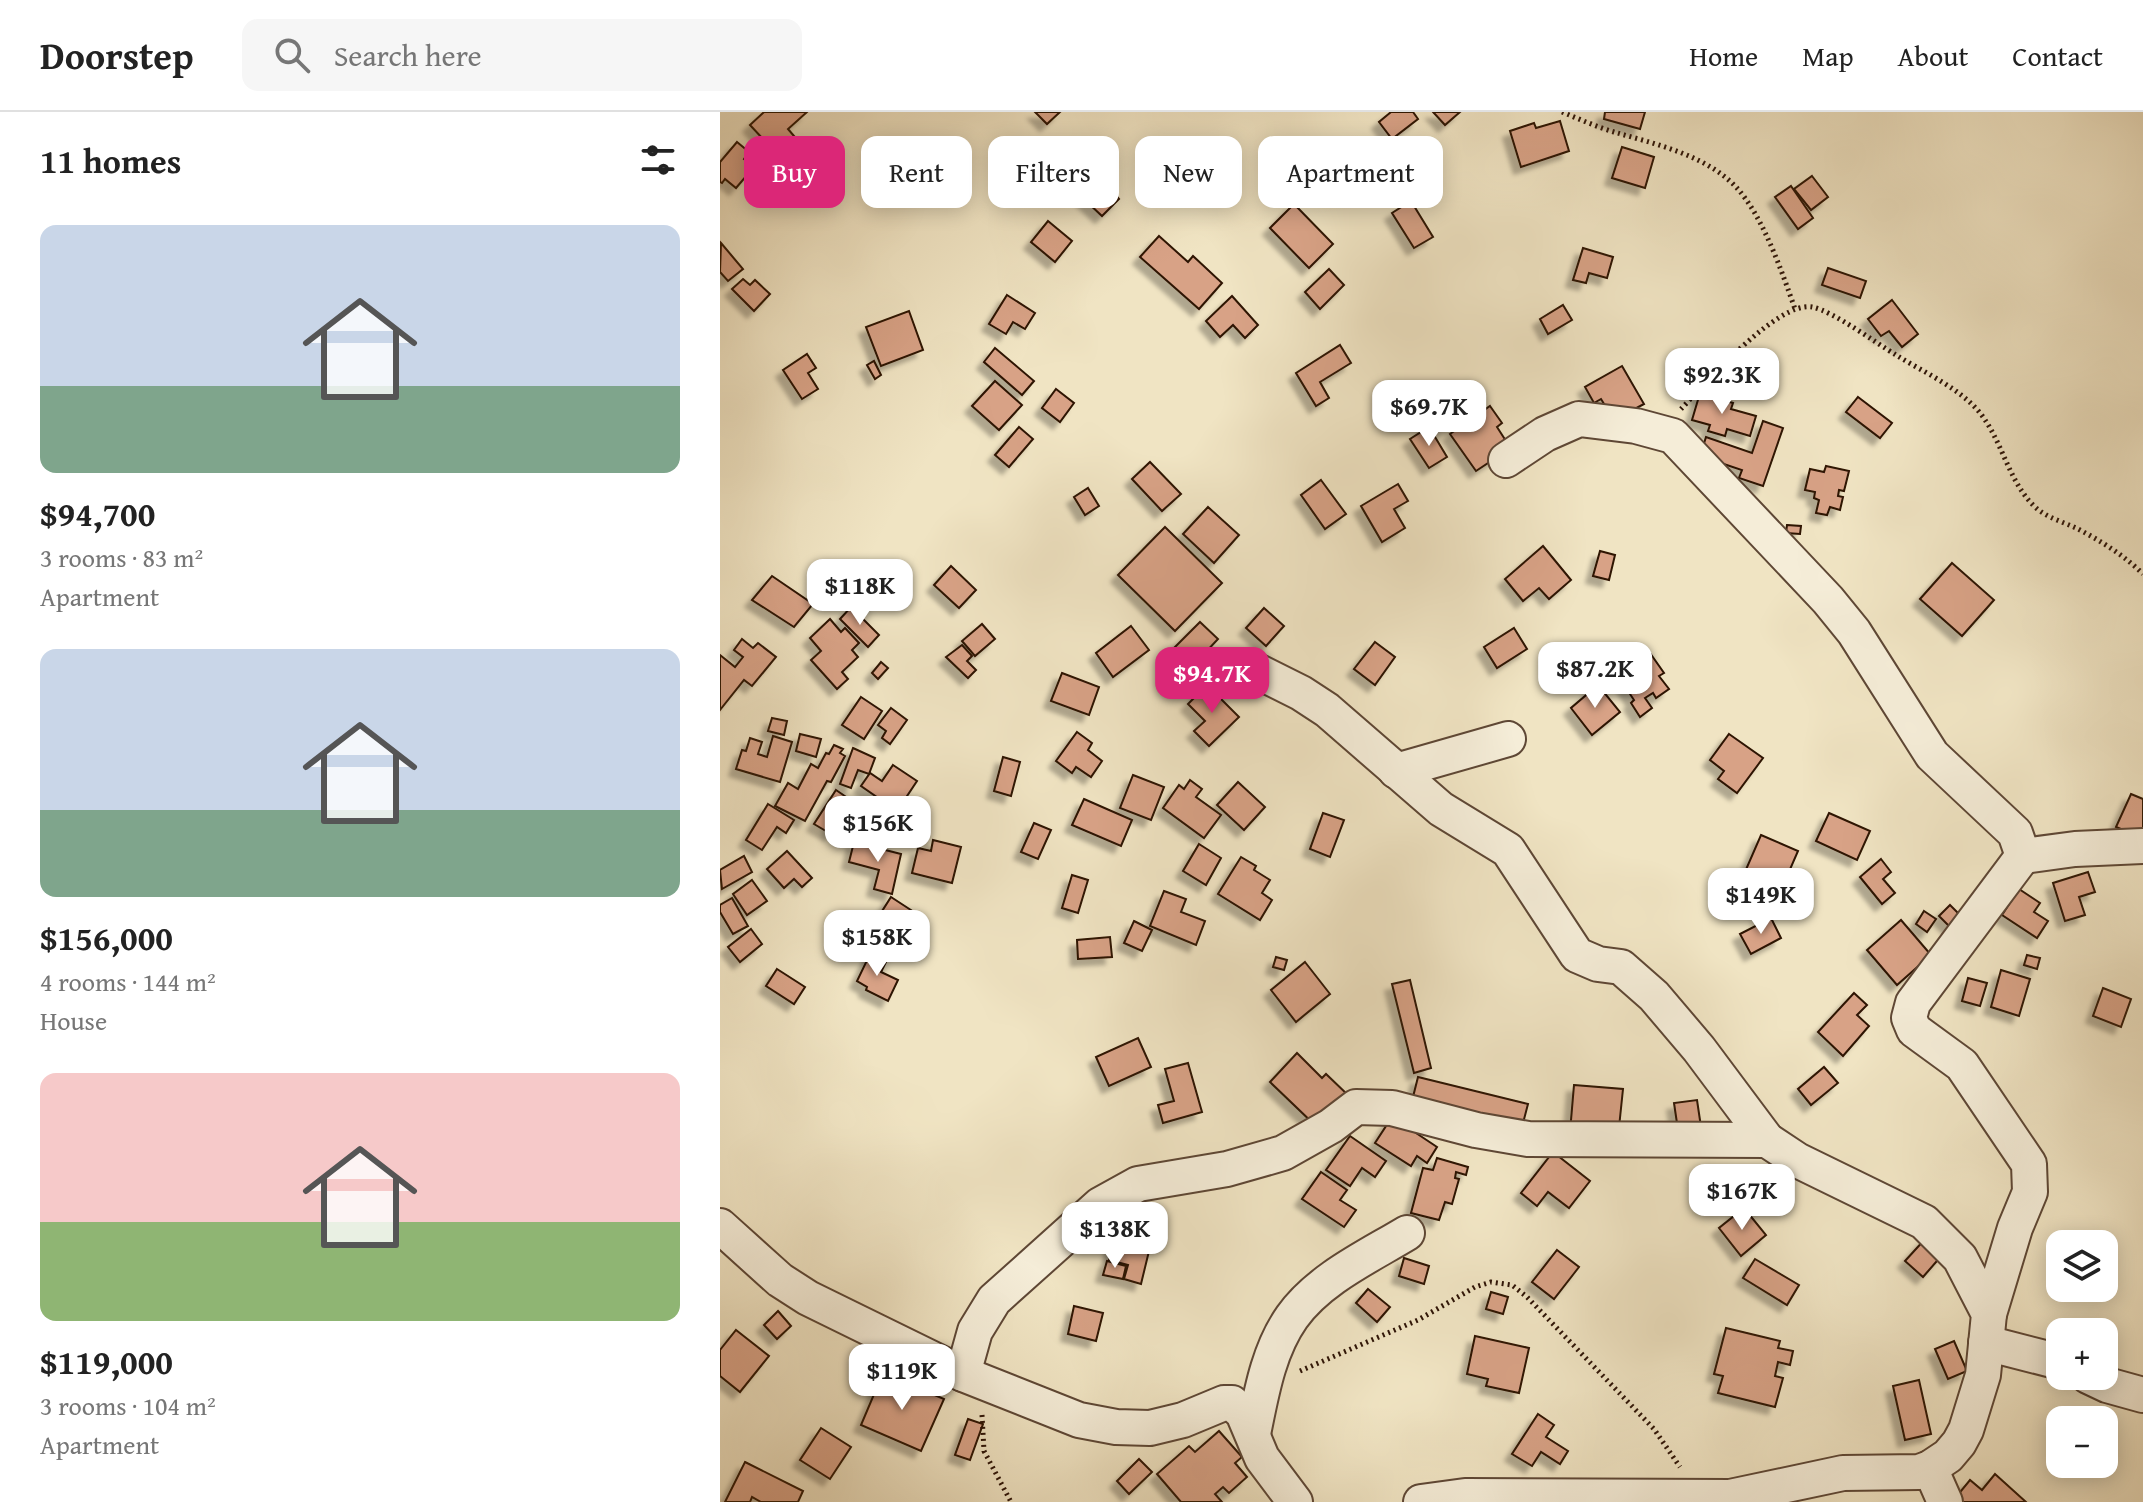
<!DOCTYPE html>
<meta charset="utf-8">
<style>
:root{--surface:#fff;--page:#f6f6f6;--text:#222;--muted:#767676;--line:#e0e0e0;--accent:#db2777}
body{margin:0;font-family:"Gentium Book Plus",serif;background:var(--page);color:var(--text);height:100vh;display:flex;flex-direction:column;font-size:30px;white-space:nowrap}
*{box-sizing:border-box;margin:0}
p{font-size:26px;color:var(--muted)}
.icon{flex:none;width:44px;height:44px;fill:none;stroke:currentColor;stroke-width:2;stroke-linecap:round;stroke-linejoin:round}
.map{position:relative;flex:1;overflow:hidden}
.side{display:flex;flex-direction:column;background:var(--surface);width:720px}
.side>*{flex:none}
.hud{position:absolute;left:24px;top:24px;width:760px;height:72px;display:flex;gap:16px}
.tools{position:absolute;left:1326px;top:1118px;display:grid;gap:16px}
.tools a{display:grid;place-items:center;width:72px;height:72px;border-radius:16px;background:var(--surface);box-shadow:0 4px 20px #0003;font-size:40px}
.price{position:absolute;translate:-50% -68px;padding:0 18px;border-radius:16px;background:#fff;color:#222;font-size:26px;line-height:52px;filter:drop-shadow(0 2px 4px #0008)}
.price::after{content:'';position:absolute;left:50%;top:48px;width:24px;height:18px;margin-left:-12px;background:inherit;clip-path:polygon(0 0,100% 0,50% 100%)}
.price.active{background:var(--accent);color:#fff}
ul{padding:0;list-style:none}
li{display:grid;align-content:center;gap:16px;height:424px;padding:0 40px}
li span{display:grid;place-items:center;height:248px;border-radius:16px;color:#555}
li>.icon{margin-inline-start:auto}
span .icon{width:144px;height:144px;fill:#fffc;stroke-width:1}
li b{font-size:34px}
h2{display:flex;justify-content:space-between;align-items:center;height:96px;padding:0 40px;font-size:34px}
.pill{padding:0 28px;border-radius:16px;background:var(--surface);box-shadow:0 4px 20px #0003;font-size:28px;line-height:72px}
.pill.active{background:var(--accent);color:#fff}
header{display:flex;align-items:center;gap:48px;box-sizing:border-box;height:112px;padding:0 40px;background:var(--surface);border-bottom:2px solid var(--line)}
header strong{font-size:38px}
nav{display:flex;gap:44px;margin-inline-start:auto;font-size:28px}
.search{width:560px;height:72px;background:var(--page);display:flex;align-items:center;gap:20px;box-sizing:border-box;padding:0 28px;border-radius:16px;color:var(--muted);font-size:30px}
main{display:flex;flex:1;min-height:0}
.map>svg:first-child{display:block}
.building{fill:#d8a286;stroke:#2d1306;stroke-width:2;filter:url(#shadow)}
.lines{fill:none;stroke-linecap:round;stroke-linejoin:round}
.minor-casing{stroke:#5e4735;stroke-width:38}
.path{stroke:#2d1306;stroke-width:5;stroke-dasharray:2 4;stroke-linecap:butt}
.minor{stroke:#f5edd8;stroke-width:34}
</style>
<header>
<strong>Doorstep</strong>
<div class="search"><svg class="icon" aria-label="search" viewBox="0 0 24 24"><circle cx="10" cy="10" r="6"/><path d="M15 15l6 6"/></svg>Search here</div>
<nav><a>Home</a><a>Map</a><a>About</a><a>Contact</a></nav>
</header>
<main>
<section class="side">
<h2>11 homes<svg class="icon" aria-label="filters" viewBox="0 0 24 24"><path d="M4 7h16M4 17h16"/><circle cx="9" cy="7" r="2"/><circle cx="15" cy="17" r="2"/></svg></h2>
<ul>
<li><span style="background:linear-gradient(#c9d6e8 65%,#7fa58c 0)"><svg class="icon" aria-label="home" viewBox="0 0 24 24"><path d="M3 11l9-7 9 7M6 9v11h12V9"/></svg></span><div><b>$94,700</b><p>3 rooms · 83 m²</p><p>Apartment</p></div></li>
<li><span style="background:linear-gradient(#c9d6e8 65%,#7fa58c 0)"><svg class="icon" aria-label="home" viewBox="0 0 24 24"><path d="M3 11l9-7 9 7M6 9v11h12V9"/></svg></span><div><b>$156,000</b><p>4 rooms · 144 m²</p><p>House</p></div></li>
<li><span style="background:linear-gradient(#f6c9c9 60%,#8fb573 0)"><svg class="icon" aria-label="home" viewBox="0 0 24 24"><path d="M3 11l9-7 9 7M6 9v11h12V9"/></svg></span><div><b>$119,000</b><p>3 rooms · 104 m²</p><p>Apartment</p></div></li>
</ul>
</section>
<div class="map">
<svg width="1423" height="1390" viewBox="0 0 1423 1390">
<defs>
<filter id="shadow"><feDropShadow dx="-7" dy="7" stdDeviation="2" flood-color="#0004"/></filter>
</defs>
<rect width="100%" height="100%" fill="#f0e4c3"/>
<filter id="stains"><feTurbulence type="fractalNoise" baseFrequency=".0025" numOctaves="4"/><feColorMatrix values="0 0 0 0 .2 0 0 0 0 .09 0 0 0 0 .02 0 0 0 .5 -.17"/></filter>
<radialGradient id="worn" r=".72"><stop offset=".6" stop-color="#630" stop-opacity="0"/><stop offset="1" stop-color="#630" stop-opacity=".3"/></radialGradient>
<!-- building -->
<g class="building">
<polygon points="44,0 87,0 68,17 74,24 56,41 30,13"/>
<polygon points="315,0 340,0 327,12"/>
<polygon points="671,0 693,0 698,7 672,27 659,10"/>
<polygon points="713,0 740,0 725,13"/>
<polygon points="885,0 925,0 920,17 884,7"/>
<polygon points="840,9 849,39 801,55 790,19 814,11 816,16"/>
<polygon points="17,30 29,40 24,47 34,55 16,76 5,67 2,71 0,70 0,50"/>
<polygon points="902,35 934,45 925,76 892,66"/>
<polygon points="209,38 229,60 213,74 193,52"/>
<polygon points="106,43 117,58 103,68 92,52"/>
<polygon points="367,56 379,68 383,63 397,77 394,81 399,87 382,104 350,74"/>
<polygon points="48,57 73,64 68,80 43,72"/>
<polygon points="1092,64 1108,85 1091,98 1074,77"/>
<polygon points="1071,74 1093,106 1078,117 1055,85"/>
<polygon points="691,89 713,125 694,136 672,101"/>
<polygon points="574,92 613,132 589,156 550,116"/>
<polygon points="328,109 352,129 335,150 311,130"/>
<polygon points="439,124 468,150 473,144 502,171 479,197 420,145"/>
<polygon points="1,131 23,157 8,169 0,160"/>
<polygon points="863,136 893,145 887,166 869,161 866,171 853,168"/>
<polygon points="1108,156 1146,169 1140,186 1102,173"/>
<polygon points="609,157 624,173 600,197 585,180"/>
<polygon points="23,167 30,173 35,168 50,182 34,199 12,177"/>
<polygon points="287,183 315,201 305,217 293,210 286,222 269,212"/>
<polygon points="512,184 538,213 525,226 513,213 500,225 486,209"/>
<polygon points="1172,188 1198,222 1182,235 1169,219 1161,224 1148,207"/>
<polygon points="843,193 852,208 828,222 820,207"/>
<polygon points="189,199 203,238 161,254 146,215"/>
<polygon points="620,233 631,251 600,270 609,286 596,294 576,261"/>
<polygon points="275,236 314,269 302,283 264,250"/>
<polygon points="87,242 96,256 88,261 98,277 82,287 63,258"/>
<polygon points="154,249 161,263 155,267 147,253"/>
<polygon points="902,254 924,292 894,308 881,287 874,291 865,275"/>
<polygon points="275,269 302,293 279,318 252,294"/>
<polygon points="336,277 354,291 340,310 322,296"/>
<polygon points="980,281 1013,291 1011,297 1036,304 1030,324 1007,317 1005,324 988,319 990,313 972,308"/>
<polygon points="1138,285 1172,311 1160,326 1126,300"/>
<polygon points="770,294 782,311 777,315 786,329 777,345 756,359 730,322"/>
<polygon points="1043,309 1063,316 1043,374 1019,366 1022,358 980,344 986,325 1032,341"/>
<polygon points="299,315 313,327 289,355 275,343"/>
<polygon points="709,315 727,345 709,356 690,327"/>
<polygon points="430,350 461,382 442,399 412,367"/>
<polygon points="1106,354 1129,359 1124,379 1119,378 1118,384 1123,385 1120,398 1110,395 1107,403 1096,401 1099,388 1094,386 1095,380 1085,378 1090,357 1104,360"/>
<polygon points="601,368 626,402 605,417 581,383"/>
<polygon points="678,372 688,389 674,397 685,416 662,430 641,394"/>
<polygon points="368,376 379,394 365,403 354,385"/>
<polygon points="488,395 519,423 494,451 463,422"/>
<polygon points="1067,413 1081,414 1080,422 1066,421"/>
<polygon points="445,415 502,471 455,519 398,463"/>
<polygon points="823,434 851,468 829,487 819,476 803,489 785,467"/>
<polygon points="880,439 895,443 889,468 873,464"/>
<polygon points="1232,451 1274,488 1242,524 1200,487"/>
<polygon points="231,454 256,478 239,496 214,473"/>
<polygon points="52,464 93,492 74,515 32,488"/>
<polygon points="131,495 159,523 148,535 120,507"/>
<polygon points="544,496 564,514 546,534 526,516"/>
<polygon points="110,507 121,520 125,516 139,531 132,538 138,545 122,560 128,567 117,577 91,548 101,539 90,526"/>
<polygon points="480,510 498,527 484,542 499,556 481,576 447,543"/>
<polygon points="262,512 275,527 255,544 242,529"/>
<polygon points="411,514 429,538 393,565 376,541"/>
<polygon points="794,516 807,537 777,556 764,535"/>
<polygon points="22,527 33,536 38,531 56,545 32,574 24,568 0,598 0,543 15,555 23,545 14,538"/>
<polygon points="655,530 675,545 655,573 634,557"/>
<polygon points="242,533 252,544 247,549 256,558 248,566 226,545"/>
<polygon points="930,541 944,561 939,564 949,577 936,586 933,581 925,586 932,596 920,605 911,591 914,588 904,573 924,558 918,549"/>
<polygon points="161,550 168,556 158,567 152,561"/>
<polygon points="342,561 379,575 369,603 331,589"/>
<polygon points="487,573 519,605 489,634 474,619 485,609 468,592"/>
<polygon points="878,573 900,600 872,623 851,596"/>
<polygon points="141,585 162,599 144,627 122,613"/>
<polygon points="171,596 187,608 170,632 162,626 166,619 158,613"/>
<polygon points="52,606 67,609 64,623 48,619"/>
<polygon points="357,620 372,631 368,638 382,649 371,665 356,655 352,661 336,649"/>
<polygon points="80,622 101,627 96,645 76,639"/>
<polygon points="1009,622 1043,646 1017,681 998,667 1004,659 990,648"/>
<polygon points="53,624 72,630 60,670 16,657 22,638 26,639 30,626 42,630 38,642 47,645"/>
<polygon points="114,633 123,637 120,641 125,644 111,670 107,669 85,709 55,694 68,671 78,677 91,652 98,656 106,641 109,642"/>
<polygon points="133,636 155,646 149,662 138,658 131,676 120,672"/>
<polygon points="283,645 300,650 291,684 274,679"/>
<polygon points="173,653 197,669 177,699 141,674 150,661 162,669"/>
<polygon points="413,663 444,675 431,708 400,696"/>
<polygon points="470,668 482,677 476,685 501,703 484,726 443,696 459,673 464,677"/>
<polygon points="518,670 545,695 524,718 497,693"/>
<polygon points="116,678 132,689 111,722 94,712"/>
<polygon points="1411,682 1423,687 1423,726 1396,715"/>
<polygon points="364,687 412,708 401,734 352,713"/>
<polygon points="48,692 74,708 66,721 57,715 42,738 26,728"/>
<polygon points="603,701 624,708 610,745 590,737"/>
<polygon points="1109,701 1150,719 1137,748 1096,729"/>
<polygon points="314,711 331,718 318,747 301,740"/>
<polygon points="1041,723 1078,739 1058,785 1021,769"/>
<polygon points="213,728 241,735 232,771 192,761 198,736 211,739"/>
<polygon points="134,730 181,742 172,782 154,777 159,758 129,750"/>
<polygon points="479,732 501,746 486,773 463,759"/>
<polygon points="67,739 92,766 82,775 74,767 64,776 47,757"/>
<polygon points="24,744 32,760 2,777 0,758"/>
<polygon points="521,745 536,754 534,758 550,768 542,781 552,788 540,808 498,782"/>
<polygon points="1161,747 1171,760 1163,767 1175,781 1162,792 1140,765"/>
<polygon points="1368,760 1375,780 1359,785 1365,803 1345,809 1333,771"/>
<polygon points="352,763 368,768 358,801 342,796"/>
<polygon points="32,768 47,789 27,803 13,782"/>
<polygon points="1299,777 1320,791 1314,800 1328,809 1317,826 1282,803"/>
<polygon points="444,779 466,787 461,800 485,809 476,833 430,814"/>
<polygon points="171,785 200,804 188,823 159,804"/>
<polygon points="12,786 28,814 13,822 0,800 0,793"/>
<polygon points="1230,793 1246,809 1235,820 1219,804"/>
<polygon points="1204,799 1216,807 1207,820 1196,812"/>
<polygon points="1051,806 1061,826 1031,842 1020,822"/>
<polygon points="1181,808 1211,843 1177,873 1147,838"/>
<polygon points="414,809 432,818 422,839 404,831"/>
<polygon points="31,817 42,832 20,850 8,835"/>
<polygon points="390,825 392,845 358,847 357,828"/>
<polygon points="151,840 167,848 161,860 178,868 168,889 146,878 147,875 137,869"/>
<polygon points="1307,843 1320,846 1317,857 1304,853"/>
<polygon points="556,845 567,848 564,858 553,855"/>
<polygon points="585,850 610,882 576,910 551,878"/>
<polygon points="57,857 85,875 74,892 46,874"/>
<polygon points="1281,858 1310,867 1299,904 1271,895"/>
<polygon points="1248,866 1267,871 1260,894 1242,889"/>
<polygon points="690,868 711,956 694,961 672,872"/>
<polygon points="1383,876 1411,887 1401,915 1373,904"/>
<polygon points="1134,881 1147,893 1137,903 1149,914 1123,944 1098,920"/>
<polygon points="418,926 431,955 389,974 376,945"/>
<polygon points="577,941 602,966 606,962 629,984 598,1016 550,970"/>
<polygon points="468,951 482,1000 443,1011 438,993 454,989 445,957"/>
<polygon points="1104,955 1118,971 1091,993 1078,977"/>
<polygon points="698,965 808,992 802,1015 692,989"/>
<polygon points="854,973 903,977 898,1025 850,1020"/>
<polygon points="977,988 981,1015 958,1018 954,991"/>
<polygon points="672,1005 717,1035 707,1051 697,1044 691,1054 655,1031"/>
<polygon points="630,1024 666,1049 655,1065 642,1056 630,1074 606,1058"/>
<polygon points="833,1040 870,1069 849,1096 828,1080 817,1094 801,1081"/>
<polygon points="717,1046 748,1055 746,1063 736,1060 735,1066 739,1067 732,1092 725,1090 719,1108 691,1101 703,1056 713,1058"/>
<polygon points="601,1060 627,1078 620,1088 636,1098 624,1115 582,1087"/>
<polygon points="1024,1096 1046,1123 1021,1144 999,1116"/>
<polygon points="1206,1126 1223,1142 1203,1165 1185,1149"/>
<polygon points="394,1130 429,1139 421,1172 404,1167 408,1153 389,1148"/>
<polygon points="837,1138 859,1155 834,1187 812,1170"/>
<polygon points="684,1146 709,1154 704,1172 679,1164"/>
<polygon points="1035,1147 1079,1173 1067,1193 1023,1166"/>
<polygon points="387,1149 406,1154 403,1167 383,1163"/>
<polygon points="648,1177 670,1195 657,1210 636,1191"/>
<polygon points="771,1180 788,1185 783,1202 766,1197"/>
<polygon points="354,1194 383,1201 376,1229 348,1222"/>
<polygon points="58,1199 71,1214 57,1227 44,1213"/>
<polygon points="1006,1216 1060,1229 1058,1236 1073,1239 1070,1253 1058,1250 1055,1264 1063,1266 1055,1295 998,1281 1003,1264 994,1262"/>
<polygon points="16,1218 49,1244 20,1280 0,1264 0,1238"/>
<polygon points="755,1224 809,1236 799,1281 766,1274 768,1267 747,1262"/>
<polygon points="1234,1229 1247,1259 1228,1267 1215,1237"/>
<polygon points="163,1261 224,1287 201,1339 141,1313"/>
<polygon points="1199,1268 1211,1322 1185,1328 1173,1274"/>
<polygon points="818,1302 834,1313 826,1325 848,1339 840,1352 821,1340 812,1354 792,1342"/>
<polygon points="248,1307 263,1312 250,1348 235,1343"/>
<polygon points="101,1316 131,1335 110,1367 80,1348"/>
<polygon points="499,1319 522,1345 515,1351 527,1365 509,1381 503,1375 495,1382 502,1390 461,1390 437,1362 469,1334 475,1340"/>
<polygon points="419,1347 432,1360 409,1382 397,1369"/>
<polygon points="25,1350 83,1379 78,1390 41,1390 32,1385 30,1390 5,1390"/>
<polygon points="1275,1362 1306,1390 1232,1390 1250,1368 1262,1378"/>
</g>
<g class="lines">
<defs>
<g id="minor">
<polyline points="786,348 825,322 859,307 916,314 953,324 1108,488 1134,520 1212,643 1295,721 1303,744 1355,737 1423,734"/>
<polyline points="531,556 581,581 607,598 721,697 788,738 857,843 878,852 901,855 934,884 979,937 1047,1028 1077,1048 1204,1110 1240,1146 1269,1202 1263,1263 1246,1318 1239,1331 1228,1344 1210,1356 1199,1360 1123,1361 1010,1385 745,1384 701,1390"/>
<polyline points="676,659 788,627"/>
<polyline points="0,1114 60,1168 88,1186 243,1262 359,1308 396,1315 430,1316 463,1308 504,1291 512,1291 523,1301 542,1346 575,1390"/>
<polyline points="1269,1202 1295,1116 1310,1080 1309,1052 1242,953 1194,918 1189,906 1193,891 1303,744"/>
<polyline points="1266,1231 1340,1250"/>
<polyline points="243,1262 255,1219 274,1188 380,1093 418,1072 507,1057 563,1041 611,1014 636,995 672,996 756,1018 808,1027 1047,1028"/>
<polyline points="1368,1264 1387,1273 1423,1283"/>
<path d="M533,1322C541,1283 548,1239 572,1205C599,1167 649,1144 687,1121"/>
<polyline points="1210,1356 1225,1390"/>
</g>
</defs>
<!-- minor casing -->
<use href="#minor" class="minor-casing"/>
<!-- path -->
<g class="path">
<path d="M842,0C859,7 877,15 894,20C935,32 986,43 1016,75C1043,104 1062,160 1075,197"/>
<path d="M961,297C984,273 1057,189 1092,195C1113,199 1156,231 1176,243C1203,260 1240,276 1260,301C1283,330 1288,369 1315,395C1327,406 1344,410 1358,417C1381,429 1405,444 1423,462"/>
<polyline points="580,1259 698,1208 755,1175 771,1170 792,1173 807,1185 934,1317 960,1355"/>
<polyline points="262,1303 264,1339 291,1390"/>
</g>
<!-- minor -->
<use href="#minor" class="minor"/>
</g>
<rect width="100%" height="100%" filter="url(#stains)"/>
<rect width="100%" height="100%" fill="url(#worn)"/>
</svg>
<div class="tools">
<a><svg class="icon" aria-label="layers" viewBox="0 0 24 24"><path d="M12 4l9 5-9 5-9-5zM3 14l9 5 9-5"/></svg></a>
<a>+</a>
<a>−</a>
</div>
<b class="price" style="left:1002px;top:304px">$92.3K</b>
<b class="price" style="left:709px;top:336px">$69.7K</b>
<b class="price" style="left:140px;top:515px">$118K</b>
<b class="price" style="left:875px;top:598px">$87.2K</b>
<b class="price active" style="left:492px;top:603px">$94.7K</b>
<b class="price" style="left:158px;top:752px">$156K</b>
<b class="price" style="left:1041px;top:824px">$149K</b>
<b class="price" style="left:157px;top:866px">$158K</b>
<b class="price" style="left:1022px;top:1120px">$167K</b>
<b class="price" style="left:395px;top:1158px">$138K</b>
<b class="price" style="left:182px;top:1300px">$119K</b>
<div class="hud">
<a class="pill active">Buy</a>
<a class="pill">Rent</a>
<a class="pill">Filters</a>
<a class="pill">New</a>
<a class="pill">Apartment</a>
</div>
</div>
</main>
